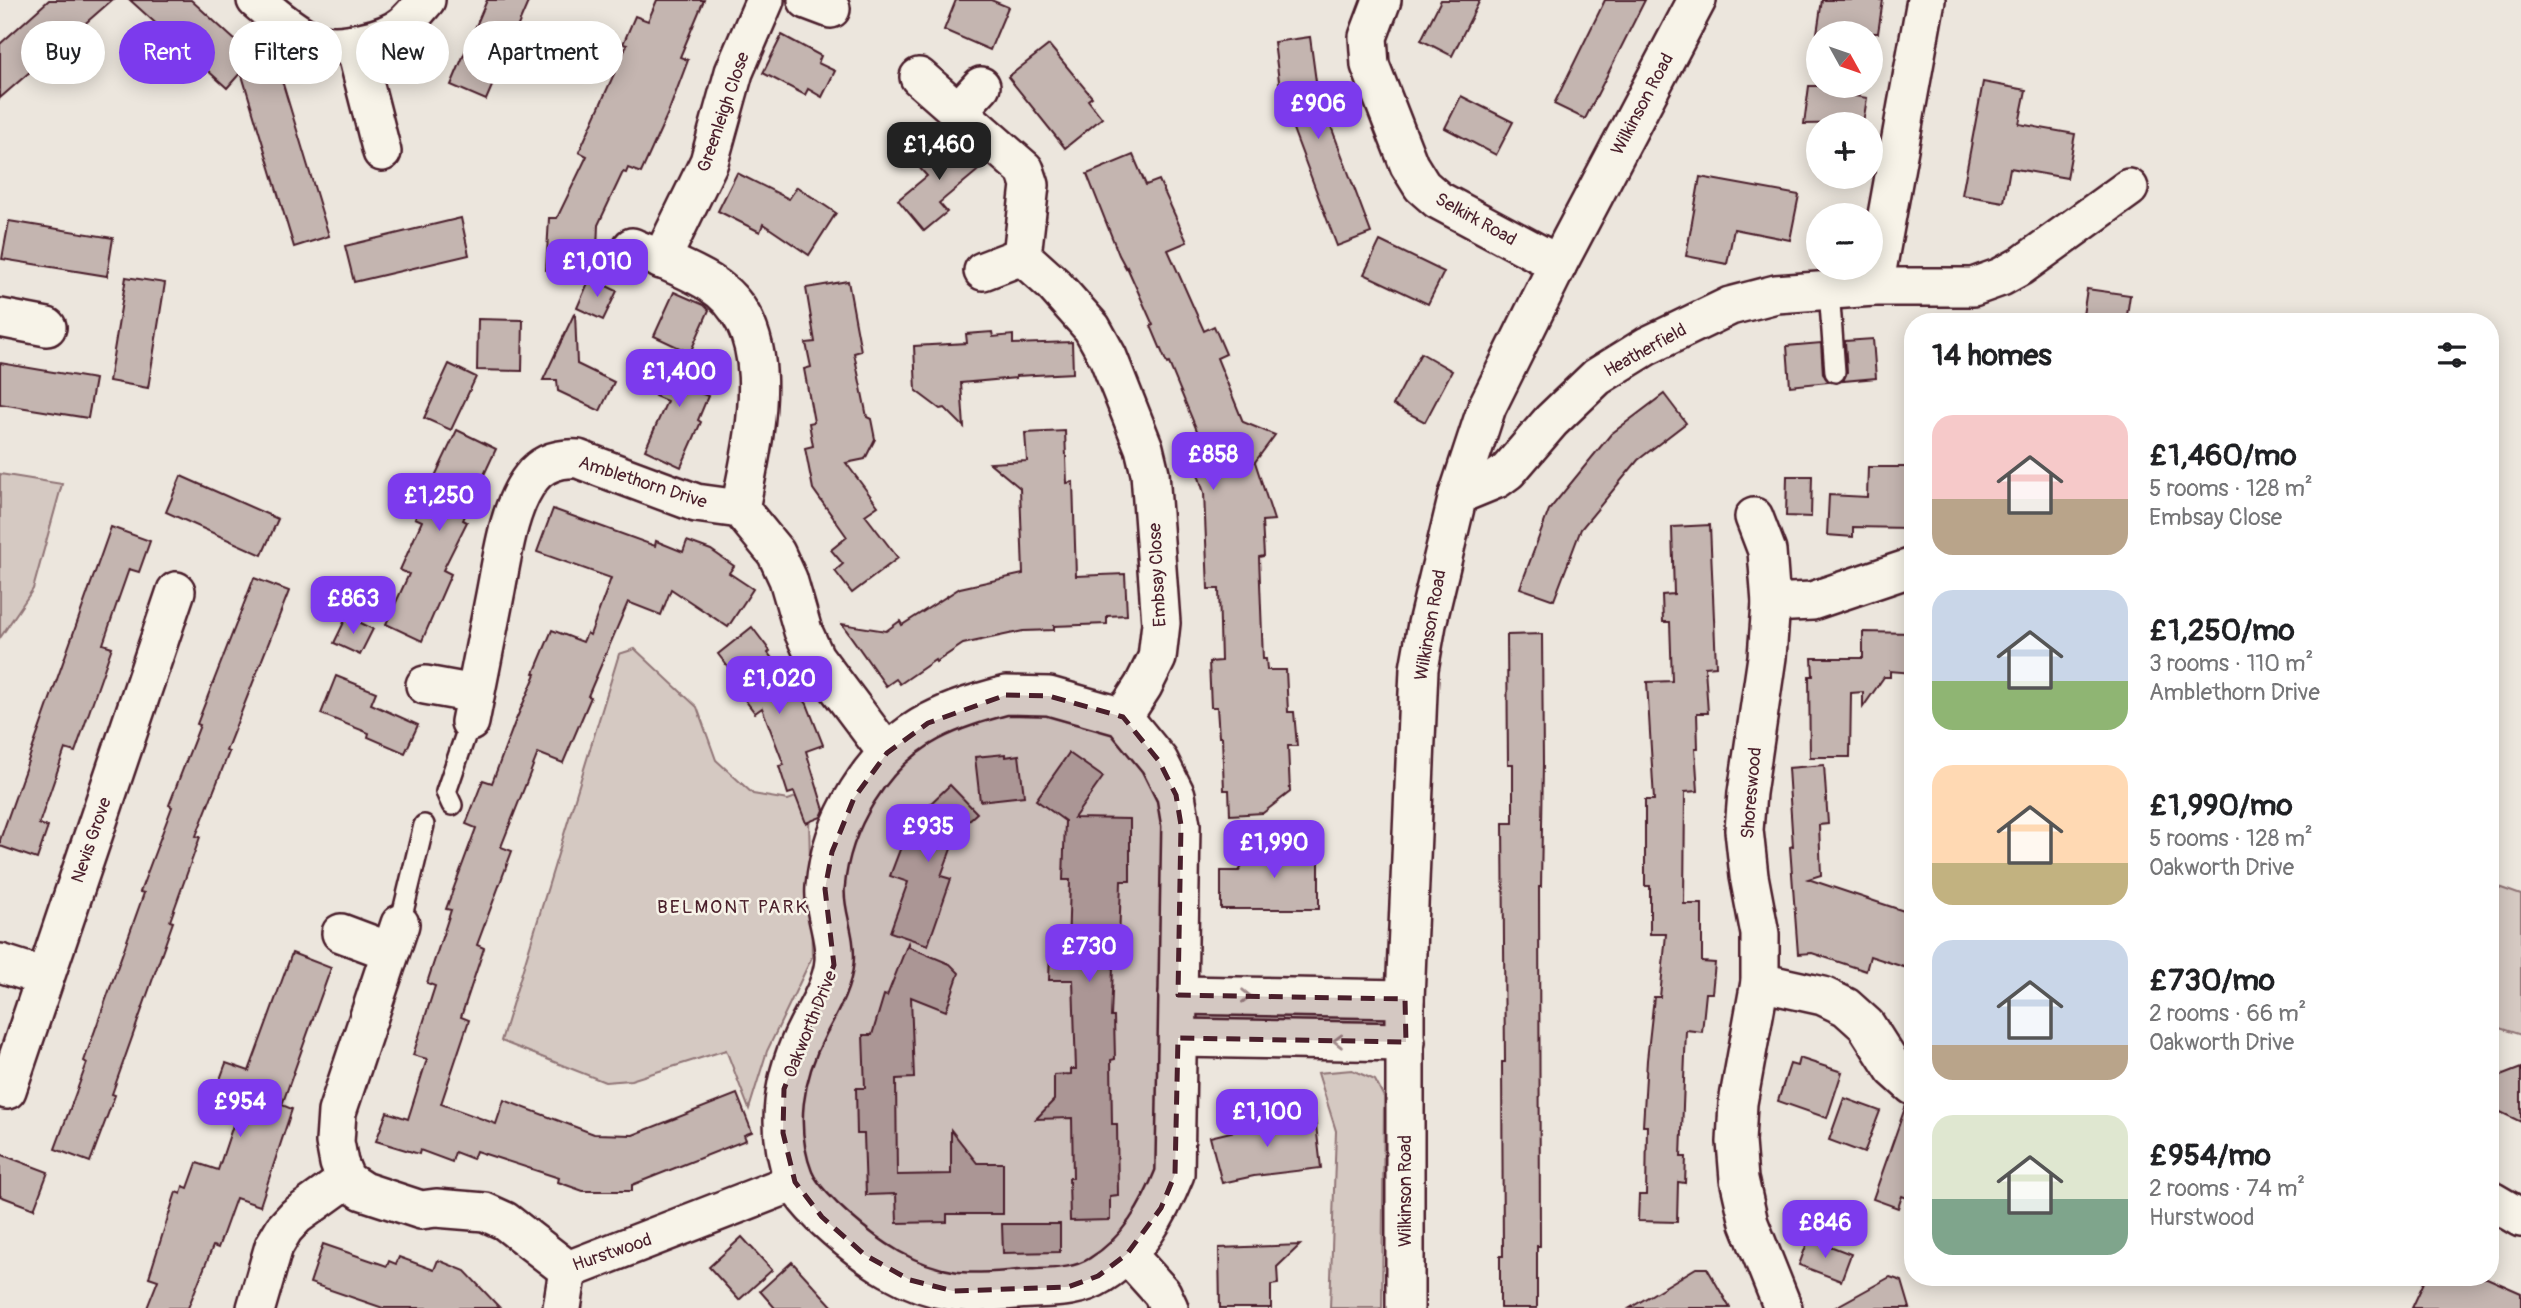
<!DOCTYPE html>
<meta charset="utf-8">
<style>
:root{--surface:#fff;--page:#f6f6f6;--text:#202124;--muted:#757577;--accent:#7c3aed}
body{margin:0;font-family:Pangolin,sans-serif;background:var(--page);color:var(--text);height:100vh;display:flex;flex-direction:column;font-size:26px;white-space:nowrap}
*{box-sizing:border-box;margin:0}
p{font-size:23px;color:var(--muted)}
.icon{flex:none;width:38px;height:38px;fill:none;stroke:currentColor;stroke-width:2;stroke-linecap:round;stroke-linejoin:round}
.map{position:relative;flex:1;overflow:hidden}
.drawer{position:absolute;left:1904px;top:313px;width:595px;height:973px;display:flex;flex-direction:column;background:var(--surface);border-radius:28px;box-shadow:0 4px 18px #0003}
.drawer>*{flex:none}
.guide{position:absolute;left:21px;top:21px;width:665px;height:63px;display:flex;gap:14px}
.needle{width:46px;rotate:130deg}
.fabs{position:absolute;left:1806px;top:21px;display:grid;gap:14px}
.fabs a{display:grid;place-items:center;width:77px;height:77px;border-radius:50%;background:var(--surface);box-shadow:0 4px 18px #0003;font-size:35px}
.price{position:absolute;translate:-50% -60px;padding:0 16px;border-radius:14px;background:var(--accent);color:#fff;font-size:23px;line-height:46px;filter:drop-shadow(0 2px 4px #0008)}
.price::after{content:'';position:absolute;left:50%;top:42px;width:21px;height:16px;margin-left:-10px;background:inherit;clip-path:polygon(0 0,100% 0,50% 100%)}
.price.current{background:#222;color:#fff}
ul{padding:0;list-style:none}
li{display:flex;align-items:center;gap:21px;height:175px;padding:0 28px}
li span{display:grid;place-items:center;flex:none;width:196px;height:140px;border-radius:21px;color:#555}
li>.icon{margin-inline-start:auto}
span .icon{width:84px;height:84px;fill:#fffc;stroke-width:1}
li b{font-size:30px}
h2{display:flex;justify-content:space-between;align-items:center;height:84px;padding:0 28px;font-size:30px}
.chip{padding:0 24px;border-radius:32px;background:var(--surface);box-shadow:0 4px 18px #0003;font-size:24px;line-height:63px}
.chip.current{background:var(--accent);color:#fff}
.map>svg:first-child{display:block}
.green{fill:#d5c9c2;stroke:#907476;stroke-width:2}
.building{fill:#c4b5b0;stroke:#4a1f2b;stroke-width:2}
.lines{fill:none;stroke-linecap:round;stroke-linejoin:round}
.service-casing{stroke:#4a1f2b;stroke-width:24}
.minor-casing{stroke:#4a1f2b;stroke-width:42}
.service{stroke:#f7f3e8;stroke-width:19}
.minor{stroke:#f7f3e8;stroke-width:37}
.oneway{stroke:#a0898a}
.marked{fill:#4a1f2b;fill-opacity:0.2;stroke:#4a1f2b;stroke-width:5;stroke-dasharray:14 9;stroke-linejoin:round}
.labels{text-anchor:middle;stroke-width:5;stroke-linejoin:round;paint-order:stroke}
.street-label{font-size:18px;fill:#4a1f2b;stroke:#f7f3e8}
.neighbourhood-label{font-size:19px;letter-spacing:2px;fill:#4a1f2b;stroke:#f7f3e8}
</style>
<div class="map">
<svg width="2521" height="1308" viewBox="0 0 2521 1308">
<rect width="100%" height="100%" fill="#ece6dd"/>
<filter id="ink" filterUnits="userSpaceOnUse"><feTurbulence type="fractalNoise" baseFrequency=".0143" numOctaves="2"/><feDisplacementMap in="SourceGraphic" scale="14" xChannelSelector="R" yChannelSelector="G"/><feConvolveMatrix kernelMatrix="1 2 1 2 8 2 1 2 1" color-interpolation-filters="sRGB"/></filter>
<g filter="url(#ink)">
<!-- green -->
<g class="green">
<polygon points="0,474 62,484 33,589 0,638"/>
<polygon points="635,649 697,707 716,760 753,794 788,800 818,789 809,816 812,957 767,1051 749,1109 726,1050 631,1080 605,1082 501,1041 619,654"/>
<polygon points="2490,884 2521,895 2521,1035 2490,1025"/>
<polygon points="1352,1070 1375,1080 1384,1097 1382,1308 1330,1308 1336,1131 1318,1073"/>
</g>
<!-- building -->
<g class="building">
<polygon points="49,0 112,0 0,98 0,44"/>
<polygon points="130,0 191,0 283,84 329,236 294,247 241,72 227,88"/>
<polygon points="487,0 529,0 486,100 451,85"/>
<polygon points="657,0 704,0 680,57 688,60 668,113 641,173 628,168 626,173 623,172 598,225 596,273 546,270 549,218 557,218 587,156 579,152 627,45 623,44 635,16 648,21"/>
<polygon points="956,0 991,0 1008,7 990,50 944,30"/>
<polygon points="1441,0 1480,0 1452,56 1421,40"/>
<polygon points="1605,0 1645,0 1585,119 1554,104"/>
<polygon points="1822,0 1883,0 1878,33 1817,33"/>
<polygon points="782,35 821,56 818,63 835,71 822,97 808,89 805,95 763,73"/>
<polygon points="1310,37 1317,89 1371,233 1337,246 1281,97 1274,42"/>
<polygon points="1049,45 1092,97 1088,100 1102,118 1065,148 1008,77"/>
<polygon points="1983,82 2026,90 2019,124 2075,134 2067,178 2010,168 2004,202 1962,195"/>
<polygon points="1809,86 1857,86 1855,96 1867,98 1863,123 1804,124"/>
<polygon points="1461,96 1513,122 1496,155 1445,128"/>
<polygon points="953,135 982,167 939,203 947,212 924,231 898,200 927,176 917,165"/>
<polygon points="1133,155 1146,185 1159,180 1187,242 1168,250 1204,331 1214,326 1226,354 1217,358 1243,422 1275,435 1255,462 1274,520 1262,521 1264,556 1259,557 1263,659 1266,659 1267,670 1286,670 1288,712 1294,712 1297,746 1288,746 1290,792 1263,813 1230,815 1229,790 1224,790 1222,737 1219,737 1217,707 1211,707 1209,662 1221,661 1219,589 1208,589 1204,493 1190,449 1203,445 1169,363 1167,364 1151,326 1153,325 1127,267 1126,268 1119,255 1087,174"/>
<polygon points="737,173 789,199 797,187 836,213 809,255 763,224 760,232 718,211"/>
<polygon points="1700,177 1799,195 1790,240 1734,229 1727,264 1686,256"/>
<polygon points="461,218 469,255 354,282 345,246"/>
<polygon points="9,221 113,238 107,276 2,259"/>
<polygon points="1380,241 1444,272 1428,304 1364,274"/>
<polygon points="126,277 165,283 148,388 109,381"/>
<polygon points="590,278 617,291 603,320 577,308"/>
<polygon points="848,281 861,351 854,353 867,417 871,419 875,439 865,459 846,463 878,506 865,515 898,558 852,593 835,571 843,564 831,550 847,537 813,489 805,448 813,446 809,423 814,422 804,369 811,367 806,343 815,342 806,288"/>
<polygon points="2087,289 2130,295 2126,322 2082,322"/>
<polygon points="674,292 704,305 709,310 690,353 654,336"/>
<polygon points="575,312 577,364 614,382 600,411 558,391 557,380 543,380"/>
<polygon points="478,319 523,320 522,371 477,370"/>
<polygon points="992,332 993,337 1013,335 1013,344 1072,342 1073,373 1016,376 1016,378 961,383 964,427 945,408 940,409 916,391 914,346 967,343 966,334"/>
<polygon points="1873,339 1876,378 1843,381 1847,372 1845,341"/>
<polygon points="1821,343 1823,374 1829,382 1790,386 1787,346"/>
<polygon points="675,351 712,367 700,393 708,396 698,420 701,422 681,467 645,450 667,401 655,396"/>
<polygon points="1421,353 1452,371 1425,422 1393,405"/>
<polygon points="0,363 95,379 88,418 0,404"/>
<polygon points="449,364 476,377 451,430 424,418"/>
<polygon points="1664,394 1686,423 1638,460 1581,529 1554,600 1520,588 1549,510 1611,434"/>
<polygon points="457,430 496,449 463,520 467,522 443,570 451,574 422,641 386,624 409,574 400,570 422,521 415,518"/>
<polygon points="1065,431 1067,483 1073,482 1076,576 1125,574 1127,615 1107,616 1107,624 1054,626 1054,630 1023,631 963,644 936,662 935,660 900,684 896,679 886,686 842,624 886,631 900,621 902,625 960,588 1023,574 1020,488 990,463 1027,461 1025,433"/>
<polygon points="1868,467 1911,467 1909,528 1853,527 1853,537 1827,535 1829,495 1867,497"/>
<polygon points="181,476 278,519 262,555 166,512"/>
<polygon points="1787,476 1812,476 1811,517 1786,516"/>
<polygon points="553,509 655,546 656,541 683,552 687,541 711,550 734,566 729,573 753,589 728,627 671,589 661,615 628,602 588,696 591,697 563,763 538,753 501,847 512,851 477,945 484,948 461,1017 469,1020 441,1104 496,1124 504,1100 594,1134 633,1135 737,1094 752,1132 744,1135 746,1140 632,1185 632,1191 583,1191 558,1182 559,1178 476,1151 473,1159 455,1152 452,1162 420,1150 419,1154 376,1141 387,1112 408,1119 427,1059 413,1055 435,986 427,983 451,910 446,909 476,828 466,824 483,780 492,783 515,722 536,674 534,673 552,630 583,642 587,633 590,635 611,578 537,552"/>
<polygon points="1710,525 1716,666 1705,667 1708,713 1697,713 1698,748 1695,748 1698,791 1685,792 1684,904 1702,904 1702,962 1715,963 1712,993 1706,993 1702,1032 1686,1030 1681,1157 1686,1157 1685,1183 1678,1182 1677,1222 1638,1221 1639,1195 1646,1195 1647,1126 1643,1126 1647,1060 1654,997 1660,997 1666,934 1650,934 1650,886 1645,886 1645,800 1654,800 1647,682 1672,681 1670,622 1663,622 1662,595 1674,594 1672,527"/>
<polygon points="111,527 150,541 139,572 129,569 116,606 103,644 112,647 86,721 75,752 65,749 39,824 48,827 37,859 0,846 0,840"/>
<polygon points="254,578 289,591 226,751 229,752 196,836 200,837 170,921 173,922 112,1094 115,1095 90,1162 55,1149 87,1063 84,1061 144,893 140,892 172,807 169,805 200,725 197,724"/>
<polygon points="347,616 373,629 360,655 334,643"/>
<polygon points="752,627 770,651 768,653 807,704 823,745 806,751 824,810 821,817 806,823 794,792 788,794 779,766 784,765 762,708 755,713 736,688 741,684 718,654"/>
<polygon points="1863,632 1913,633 1913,673 1890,671 1890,677 1884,677 1863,707 1863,692 1851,693 1850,757 1810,757 1809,676 1813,676 1812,658 1863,658"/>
<polygon points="1542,634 1543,764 1541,887 1539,887 1540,1246 1537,1246 1537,1308 1500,1308 1500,1256 1503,1256 1502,1062 1505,1062 1503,823 1513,823 1513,764 1508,764 1507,635"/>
<polygon points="336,676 376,692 371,704 418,725 405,753 368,737 369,733 321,714"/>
<polygon points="1069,753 1103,777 1074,818 1130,819 1130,881 1121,881 1119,943 1114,943 1111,1017 1114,1017 1115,1059 1111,1060 1112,1124 1117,1124 1118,1195 1110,1196 1110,1220 1070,1221 1069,1178 1073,1178 1072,1118 1036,1119 1054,1100 1054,1075 1071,1074 1071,1069 1076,1069 1073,980 1049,980 1050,951 1068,951 1070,880 1063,880 1065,821 1036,800"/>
<polygon points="1005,754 1005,757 1019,755 1024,796 980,801 975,757"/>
<polygon points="1824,765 1828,824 1819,825 1821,875 1808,879 1913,914 1913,970 1870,956 1866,971 1812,953 1798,954 1790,847 1793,846 1788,768"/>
<polygon points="950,785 977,813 958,830 941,876 951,879 928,945 890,932 908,882 890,876 910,823"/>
<polygon points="1310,845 1319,855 1319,909 1221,909 1221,871 1239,871 1254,848"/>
<polygon points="908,943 909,947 950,964 959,973 946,1011 911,997 914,1078 896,1079 897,1175 951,1174 951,1130 977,1163 1003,1163 1003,1214 947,1214 947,1222 897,1223 896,1194 866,1195 864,1134 857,1134 856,1088 865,1088 863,1035 872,1035 884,995 887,996"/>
<polygon points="292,953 331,968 282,1105 292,1109 260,1206 236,1198 218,1248 213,1246 188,1308 147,1308 158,1280 149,1277 176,1192 181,1194 183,1186 188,1188 197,1163 218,1170 236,1116 210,1107 226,1063 249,1071"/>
<polygon points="1799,1058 1842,1072 1827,1118 1778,1101 1790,1064 1797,1066"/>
<polygon points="2521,1068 2521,1122 2490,1107 2490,1080"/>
<polygon points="1844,1098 1880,1111 1864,1153 1829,1140"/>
<polygon points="1906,1105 1913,1106 1913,1200 1902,1196 1898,1208 1873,1199"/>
<polygon points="1315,1116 1321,1168 1254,1176 1222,1183 1210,1137 1235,1131 1234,1125"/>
<polygon points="0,1154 48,1172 34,1209 0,1196"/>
<polygon points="1002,1224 1060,1224 1060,1252 1003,1253"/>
<polygon points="742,1237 772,1270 739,1300 709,1267"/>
<polygon points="1809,1238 1851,1254 1841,1281 1799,1265"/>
<polygon points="323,1244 387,1266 389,1261 396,1264 399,1257 434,1270 438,1260 465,1271 500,1308 383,1308 310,1283"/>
<polygon points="1300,1245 1277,1267 1278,1284 1271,1285 1271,1308 1220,1308 1219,1248"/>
<polygon points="792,1262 834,1308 775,1308 760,1291"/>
<polygon points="1696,1268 1707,1268 1730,1308 1630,1308"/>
<polygon points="1890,1277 1902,1281 1910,1308 1834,1308"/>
<polygon points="2426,1278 2487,1278 2521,1293 2521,1308 2412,1308"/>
</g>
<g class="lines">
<defs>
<g id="service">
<polyline points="1829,290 1835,372"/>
<polyline points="452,805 446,792 470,722"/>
<polyline points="400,924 424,825"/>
</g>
<g id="minor">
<path d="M256,0C272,14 298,37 319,43C341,49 387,39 404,24C412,17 419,8 426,0"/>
<polyline points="807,0 831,9"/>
<polyline points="1382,0 1368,37 1370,65 1409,165 1422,186 1438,200 1558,264"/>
<polyline points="354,43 382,152"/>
<polyline points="919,77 1025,170 1030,185 1022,256 1053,284 1092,328 1108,357 1144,448 1150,473 1161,623 1157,658 1143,686 1123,717"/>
<polyline points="958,111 981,86"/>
<path d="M632,247C657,258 686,268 710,283C784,329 753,441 740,509"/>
<polyline points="661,260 709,162 734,72 765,0"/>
<polyline points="983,271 1022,256"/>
<polyline points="1874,287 1926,0"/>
<polyline points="0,318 47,327"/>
<polyline points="1458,495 1497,479 1508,471 1551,421 1597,377 1647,346 1730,306 1776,294 1874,287 1973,287 2001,277 2021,266 2129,188"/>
<polyline points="1754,517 1767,551 1771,603 1767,657 1747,793 1744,830 1749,876 1760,934 1760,982 1738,1103 1736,1142 1739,1179 1749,1223 1783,1308"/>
<polyline points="1771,603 1812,601 1913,567"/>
<polyline points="425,685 475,694"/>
<path d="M1006,695L1049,696L1123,717L1159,761L1176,795L1181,825L1175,1174C1159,1214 1138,1252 1100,1275C1080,1288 1055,1288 1032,1289C1007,1290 977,1295 952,1291C906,1284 870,1259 836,1229C823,1218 801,1196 794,1180C774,1128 783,1074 808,1026C819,1005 832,984 834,961C836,936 823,913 825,887C830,823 872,752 930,722C955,709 980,702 1006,695Z"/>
<path d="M470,722C478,680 487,637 495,595C502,560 508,507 531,478C543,462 560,458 578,459L696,503L740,509L776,553L788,579L803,631L815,657L887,753"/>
<polyline points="400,924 337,1112 335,1142 339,1163 346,1180 363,1191 421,1210 436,1208 485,1212 505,1221 568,1270 795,1182"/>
<polyline points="341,933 389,951"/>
<polyline points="0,963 44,977"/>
<polyline points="1760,982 1823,996 1846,1007 1866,1025 1894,1069 1913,1086"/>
<polyline points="1178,995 1405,999"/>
<polyline points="1178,1038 1406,1042"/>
<polyline points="7,1090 176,591"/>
<polyline points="2490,1200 2521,1218"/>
<polyline points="1127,1254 1162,1293 1169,1308"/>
<polyline points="256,1308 274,1246 284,1229 296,1216 346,1180"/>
<polyline points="562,1308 568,1270"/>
<polyline points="1405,1308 1405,999 1419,669 1427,624 1458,495 1487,407 1558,264 1697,0"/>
</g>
</defs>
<!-- service casing -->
<use href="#service" class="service-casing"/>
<!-- minor casing -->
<use href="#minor" class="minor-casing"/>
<!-- service -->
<use href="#service" class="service"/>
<!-- minor -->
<use href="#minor" class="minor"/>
</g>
<!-- one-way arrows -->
<defs><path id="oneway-chevron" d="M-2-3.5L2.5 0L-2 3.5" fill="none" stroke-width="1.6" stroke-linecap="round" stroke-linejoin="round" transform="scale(1.75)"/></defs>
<g class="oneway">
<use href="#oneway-chevron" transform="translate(1246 996) rotate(1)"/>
<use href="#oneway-chevron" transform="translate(1338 1041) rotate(-179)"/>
</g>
</g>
<!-- marked area -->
<path class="marked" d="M1006,695L1049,696L1123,717L1159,761L1176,795L1181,825L1178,995L1405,999L1406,1042L1178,1038L1175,1174L1161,1208L1127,1254L1098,1276L1068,1287L953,1291L910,1280L865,1255L822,1217L795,1182L783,1133L784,1089L834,965L825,889L832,852L854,798L887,753L928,723Z"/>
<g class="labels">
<!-- street labels -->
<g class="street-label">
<text transform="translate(1642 104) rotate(-62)" y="6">Wilkinson Road</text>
<text transform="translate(723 112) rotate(-71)" y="6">Greenleigh Close</text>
<text transform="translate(1476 219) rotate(29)" y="6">Selkirk Road</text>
<text transform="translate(1645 350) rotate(-29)" y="6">Heatherfield</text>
<text transform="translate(643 482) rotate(18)" y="6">Amblethorn Drive</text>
<text transform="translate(1157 575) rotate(-93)" y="6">Embsay Close</text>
<text transform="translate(1430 625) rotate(-80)" y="6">Wilkinson Road</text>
<text transform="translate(1751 793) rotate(-85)" y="6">Shoreswood</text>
<text transform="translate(91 840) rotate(-71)" y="6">Nevis Grove</text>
<text transform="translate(810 1024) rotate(-68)" y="6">Oakworth Drive</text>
<text transform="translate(1405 1191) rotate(-90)" y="6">Wilkinson Road</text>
<text transform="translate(612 1252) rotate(-19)" y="6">Hurstwood</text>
</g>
<!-- neighbourhood labels -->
<g class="neighbourhood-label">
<text x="733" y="913">BELMONT PARK</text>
</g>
</g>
</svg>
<div class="fabs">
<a><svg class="needle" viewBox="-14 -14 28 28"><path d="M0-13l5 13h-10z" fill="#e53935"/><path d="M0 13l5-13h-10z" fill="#757577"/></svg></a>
<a>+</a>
<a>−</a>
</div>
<b class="price" style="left:1318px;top:141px">£906</b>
<b class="price current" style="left:939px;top:182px">£1,460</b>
<b class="price" style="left:597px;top:299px">£1,010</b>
<b class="price" style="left:679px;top:409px">£1,400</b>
<b class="price" style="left:1213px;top:492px">£858</b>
<b class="price" style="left:439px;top:533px">£1,250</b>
<b class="price" style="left:353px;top:636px">£863</b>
<b class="price" style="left:779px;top:716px">£1,020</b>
<b class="price" style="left:928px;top:864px">£935</b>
<b class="price" style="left:1274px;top:880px">£1,990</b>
<b class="price" style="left:1089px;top:984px">£730</b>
<b class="price" style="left:240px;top:1139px">£954</b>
<b class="price" style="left:1267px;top:1149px">£1,100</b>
<b class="price" style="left:1825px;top:1260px">£846</b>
<div class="guide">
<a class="chip">Buy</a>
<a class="chip current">Rent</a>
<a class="chip">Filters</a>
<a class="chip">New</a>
<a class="chip">Apartment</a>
</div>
<section class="drawer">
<h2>14 homes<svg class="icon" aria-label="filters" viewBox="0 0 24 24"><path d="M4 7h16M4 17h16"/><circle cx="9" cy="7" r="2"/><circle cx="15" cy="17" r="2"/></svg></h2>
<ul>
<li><span style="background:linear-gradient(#f6c9c9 60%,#b9a48a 0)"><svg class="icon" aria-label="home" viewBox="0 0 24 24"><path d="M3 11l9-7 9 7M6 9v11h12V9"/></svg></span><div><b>£1,460/mo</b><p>5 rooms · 128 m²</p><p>Embsay Close</p></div></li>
<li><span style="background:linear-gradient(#c9d6e8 65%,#8fb573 0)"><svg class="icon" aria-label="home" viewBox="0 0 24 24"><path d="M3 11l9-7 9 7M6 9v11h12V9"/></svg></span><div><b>£1,250/mo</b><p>3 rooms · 110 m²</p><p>Amblethorn Drive</p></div></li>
<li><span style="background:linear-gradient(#ffd9b3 70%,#c2b280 0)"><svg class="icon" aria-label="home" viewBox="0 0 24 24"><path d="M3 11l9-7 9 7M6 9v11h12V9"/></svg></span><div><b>£1,990/mo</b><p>5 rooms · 128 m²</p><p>Oakworth Drive</p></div></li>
<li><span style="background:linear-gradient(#c9d6e8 75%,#b9a48a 0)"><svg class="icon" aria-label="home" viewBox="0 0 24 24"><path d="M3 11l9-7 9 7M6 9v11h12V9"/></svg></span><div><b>£730/mo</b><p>2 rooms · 66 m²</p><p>Oakworth Drive</p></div></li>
<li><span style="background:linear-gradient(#dfe7d0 60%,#7fa58c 0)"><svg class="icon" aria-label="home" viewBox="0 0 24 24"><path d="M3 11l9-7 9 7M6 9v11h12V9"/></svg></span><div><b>£954/mo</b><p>2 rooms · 74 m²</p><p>Hurstwood</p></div></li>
</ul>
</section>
</div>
